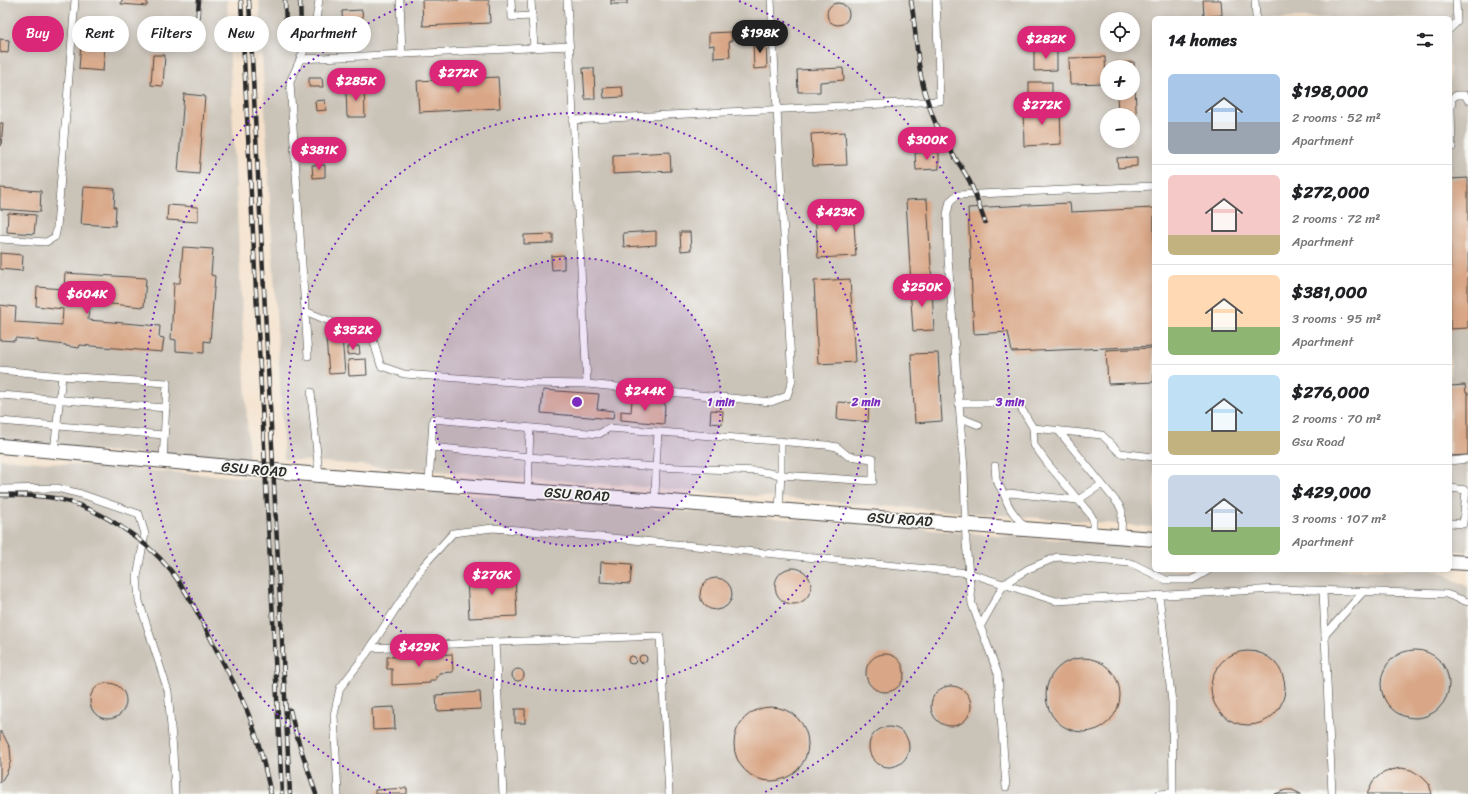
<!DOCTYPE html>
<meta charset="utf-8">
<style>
:root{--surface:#fff;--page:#f6f6f6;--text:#202124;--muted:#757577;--line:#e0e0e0;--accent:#db2777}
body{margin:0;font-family:Sriracha,sans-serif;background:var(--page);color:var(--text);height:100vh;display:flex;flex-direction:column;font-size:15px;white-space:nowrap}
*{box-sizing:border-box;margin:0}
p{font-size:13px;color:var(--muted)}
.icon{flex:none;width:22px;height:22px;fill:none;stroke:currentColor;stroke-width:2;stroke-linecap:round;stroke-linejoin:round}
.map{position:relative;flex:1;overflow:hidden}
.drawer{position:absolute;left:1152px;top:16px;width:300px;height:556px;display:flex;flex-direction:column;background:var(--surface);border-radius:6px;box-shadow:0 2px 10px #0003}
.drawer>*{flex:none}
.banner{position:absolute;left:12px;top:16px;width:380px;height:36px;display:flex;gap:8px}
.controls{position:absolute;left:1100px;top:12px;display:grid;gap:8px}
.controls a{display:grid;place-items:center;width:40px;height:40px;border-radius:50%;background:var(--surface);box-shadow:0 2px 10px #0003;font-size:20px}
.price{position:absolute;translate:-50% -34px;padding:0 9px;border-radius:14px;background:var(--accent);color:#fff;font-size:13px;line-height:26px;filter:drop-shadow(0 1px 2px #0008)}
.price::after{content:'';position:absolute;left:50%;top:24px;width:12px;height:9px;margin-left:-6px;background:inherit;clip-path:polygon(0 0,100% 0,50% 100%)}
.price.selected{background:#222;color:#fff}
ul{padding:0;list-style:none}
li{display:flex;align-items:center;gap:12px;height:100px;padding:0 16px}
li+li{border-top:1px solid var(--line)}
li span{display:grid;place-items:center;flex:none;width:112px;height:80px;border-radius:6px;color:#555}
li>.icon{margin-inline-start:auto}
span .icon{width:48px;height:48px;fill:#fffc;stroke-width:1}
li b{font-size:17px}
h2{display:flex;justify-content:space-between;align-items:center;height:48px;padding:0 16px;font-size:17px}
.tag{padding:0 14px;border-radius:18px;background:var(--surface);box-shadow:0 2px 10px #0003;font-size:14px;line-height:36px}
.tag.selected{background:var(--accent);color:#fff}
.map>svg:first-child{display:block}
.industrial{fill:#cac3b8;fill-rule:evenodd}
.building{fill:#d9a787}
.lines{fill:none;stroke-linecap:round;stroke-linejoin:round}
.service-casing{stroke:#494643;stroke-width:8}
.minor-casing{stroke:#494643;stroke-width:16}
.service{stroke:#fff;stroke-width:7}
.minor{stroke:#fff;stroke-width:14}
.rail-casing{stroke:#2b2b2b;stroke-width:4.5}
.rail{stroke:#f6f6f2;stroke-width:3;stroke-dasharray:9;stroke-linecap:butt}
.ring{fill:none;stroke:#7b2cbf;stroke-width:2;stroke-dasharray:2 4}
.labels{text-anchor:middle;stroke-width:3.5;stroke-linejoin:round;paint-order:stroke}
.street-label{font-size:14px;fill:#2b2b2b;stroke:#f6f6f2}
.centre{fill:#7b2cbf;stroke:#f6f6f2;stroke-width:2}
.ring-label{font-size:12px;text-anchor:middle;font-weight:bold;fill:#7b2cbf;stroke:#f6f6f2;stroke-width:3.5;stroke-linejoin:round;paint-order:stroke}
</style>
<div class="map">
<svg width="1468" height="794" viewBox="0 0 1468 794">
<rect width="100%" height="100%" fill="#f6f6f2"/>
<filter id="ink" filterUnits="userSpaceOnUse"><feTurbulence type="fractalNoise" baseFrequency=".025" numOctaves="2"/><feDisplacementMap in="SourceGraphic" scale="8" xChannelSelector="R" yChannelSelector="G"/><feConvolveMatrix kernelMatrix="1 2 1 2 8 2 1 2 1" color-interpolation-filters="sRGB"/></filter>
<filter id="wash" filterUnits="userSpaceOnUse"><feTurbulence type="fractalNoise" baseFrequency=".012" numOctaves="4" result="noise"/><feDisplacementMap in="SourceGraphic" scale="16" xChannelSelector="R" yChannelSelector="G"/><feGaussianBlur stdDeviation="0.9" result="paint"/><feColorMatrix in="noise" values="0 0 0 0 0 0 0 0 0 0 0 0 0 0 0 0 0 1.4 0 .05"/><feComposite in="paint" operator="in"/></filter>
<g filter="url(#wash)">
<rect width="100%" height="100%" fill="#f5e1cb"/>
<!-- industrial -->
<g class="industrial">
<polygon points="0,0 227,0 249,462 0,443"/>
<path d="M259,0H1468V552L1450,550V18H1154V527L284,459ZM1107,19H1133V45H1107ZM1107,67H1133V93H1107ZM1107,115H1133V141H1107Z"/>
<polygon points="0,459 1154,547 1154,570 1436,570 1468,587 1468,794 0,794"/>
</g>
<g id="blocks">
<!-- building -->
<g class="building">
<polygon points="122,0 147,0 147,6 121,4"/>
<polygon points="422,0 489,0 490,23 423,26"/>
<rect x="611" y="0" width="16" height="4"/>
<polygon points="1203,0 1221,0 1222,15 1204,17"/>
<circle cx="838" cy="14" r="11"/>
<polygon points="362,10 364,32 343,33 342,11"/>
<polygon points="731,32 732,41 729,41 730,57 714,58 714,45 709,46 709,33"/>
<polygon points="0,39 9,40 8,53 0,52"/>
<polygon points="766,39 767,68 754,69 753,40"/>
<polygon points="81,43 105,45 103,71 79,69"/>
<polygon points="1057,50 1057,70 1034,71 1034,51"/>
<polygon points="153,55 165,55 163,86 151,85"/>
<polygon points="1105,57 1106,83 1070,84 1069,58"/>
<polygon points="1134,62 1137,131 1133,131 1133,115 1118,115 1117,93 1133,93 1133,67 1116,67 1116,63"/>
<polygon points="583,68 594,68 595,99 585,99"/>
<polygon points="843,68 844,80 820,82 820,92 798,92 797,70"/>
<polygon points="498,77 500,108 419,112 417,81"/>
<polygon points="309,78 322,78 323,87 309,87"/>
<rect x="1029" y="82" width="23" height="22"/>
<polygon points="364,87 365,117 347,117 346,88"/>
<polygon points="622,87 623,97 604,98 603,88"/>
<polygon points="184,94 205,96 199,174 178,172"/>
<polygon points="325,100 326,110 316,111 315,101"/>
<polygon points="1060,105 1061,144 1024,146 1023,107"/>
<polygon points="0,123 3,123 1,146 0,146"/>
<polygon points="845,132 847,165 813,166 811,134"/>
<polygon points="670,152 671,171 613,174 613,155"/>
<polygon points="939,152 939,169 916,170 915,153"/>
<polygon points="1137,157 1137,166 1118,168 1117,158"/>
<polygon points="312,165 325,165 325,177 313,178"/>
<polygon points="1468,178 1468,328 1450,329 1450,179"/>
<polygon points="84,187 115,189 114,207 116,207 115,226 81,224"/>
<polygon points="0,188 41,191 40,212 0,209"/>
<polygon points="927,199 932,283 911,284 906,200"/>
<polygon points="1070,203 1071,212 1154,208 1154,346 1012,352 1008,332 974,334 968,208"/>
<polygon points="168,205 198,207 198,222 167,220"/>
<polygon points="853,208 856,256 818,258 815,210"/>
<polygon points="8,213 36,215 34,234 7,232"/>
<polygon points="656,231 656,245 624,247 623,233"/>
<polygon points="680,232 690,232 691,250 681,251"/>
<polygon points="553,234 553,243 524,244 524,235"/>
<polygon points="183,247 213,249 211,275 215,276 210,342 204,341 204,353 176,351 176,340 171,339 174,283 180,283"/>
<polygon points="0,253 23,255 22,271 0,269"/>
<polygon points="564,255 564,269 552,270 551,256"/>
<polygon points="65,273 146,278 144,307 89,302 88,320 160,326 159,337 164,338 162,352 80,345 79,348 66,346 66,345 38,342 38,340 15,338 15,341 0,340 0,305 16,307 15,322 62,325 63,309 36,306 37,287 64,289"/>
<polygon points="850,279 855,362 818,364 814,281"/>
<polygon points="932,286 934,330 913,331 910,287"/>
<polygon points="342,337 345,373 329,374 326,338"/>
<polygon points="359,346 360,354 347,355 347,347"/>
<polygon points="1153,348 1154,382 1108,384 1106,350"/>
<polygon points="938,353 942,421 915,423 911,354"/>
<polygon points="366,359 367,375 349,376 348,360"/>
<polygon points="1465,385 1466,393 1468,393 1468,455 1450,456 1450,386"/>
<polygon points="543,390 599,394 597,409 614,411 613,419 541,413"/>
<polygon points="632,400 665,403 664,424 621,420 621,411 631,412"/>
<polygon points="838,402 869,404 868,422 837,419"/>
<polygon points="711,410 723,411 722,424 710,423"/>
<polygon points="601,562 632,564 630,584 600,582"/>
<circle cx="793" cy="586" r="18"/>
<polygon points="515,574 517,616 469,618 467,577"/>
<circle cx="716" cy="594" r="16"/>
<circle cx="1415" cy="684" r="34"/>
<circle cx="1248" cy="688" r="37"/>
<circle cx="885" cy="673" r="19"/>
<polygon points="452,654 453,672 439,673 439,676 436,676 436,680 430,680 430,683 392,685 392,669 387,669 387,657"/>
<circle cx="643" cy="659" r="4"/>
<circle cx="632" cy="660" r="4"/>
<circle cx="1083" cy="695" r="37"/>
<circle cx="518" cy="675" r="6"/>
<circle cx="108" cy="701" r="18"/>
<circle cx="951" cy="706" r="20"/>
<polygon points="480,692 481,709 437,711 436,695"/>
<circle cx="771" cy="744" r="37"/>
<polygon points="394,707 395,729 373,730 372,708"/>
<rect x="515" y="709" width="10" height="14"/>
<circle cx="889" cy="747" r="20"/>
<polygon points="0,731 4,736 10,748 11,760 7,772 0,783"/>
<polygon points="1401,768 1411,770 1421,776 1429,784 1432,794 1367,794 1374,780 1381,774 1391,770"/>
<polygon points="407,788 407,794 375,794 375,790"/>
<polygon points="1286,790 1292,790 1301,794 1275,794"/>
</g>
</g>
</g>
<g filter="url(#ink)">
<use href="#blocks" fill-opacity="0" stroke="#494643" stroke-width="1"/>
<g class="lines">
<defs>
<g id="service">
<polyline points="400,0 402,54"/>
<polyline points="511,0 512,17 532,16"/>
<polyline points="531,0 534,48"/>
<polyline points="567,0 587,384"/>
<polyline points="1255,0 1256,18"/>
<polyline points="1450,29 1457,22 1456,0"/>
<polyline points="300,59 570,46"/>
<polyline points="573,120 940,101 936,0"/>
<polyline points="1450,147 1452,147 1451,109 1452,98 1457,95 1465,95 1468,100"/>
<polyline points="0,239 46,242 55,237 57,227 75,0"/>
<polyline points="305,311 373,339 381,366 404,374 525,383 587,384 771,402 787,396 792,381 771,0"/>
<polyline points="308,356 290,82 315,26 319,0"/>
<polyline points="0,370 62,376"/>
<polyline points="311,392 319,475"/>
<polyline points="0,395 166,408"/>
<polyline points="959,403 1018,403 1033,428 1102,435 1120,453 1154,457"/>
<polyline points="961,418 979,425"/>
<polyline points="0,421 164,435"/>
<polyline points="530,428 529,457 656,467 655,500"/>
<polyline points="1033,428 1034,445 1048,464 1090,514 1093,519 1093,534"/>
<polyline points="1058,430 1119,505 1122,511 1121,536"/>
<polyline points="658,432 656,467 758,471 781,475 781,441"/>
<polyline points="431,447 529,457 528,491"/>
<polyline points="54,451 62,376 167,383 163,461"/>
<polyline points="1450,461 1468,459"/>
<polyline points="995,466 996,480 1005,496"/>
<polyline points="429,483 433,419 599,434 609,428 826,445 837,447 848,456 873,459 873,481 781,475 779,510"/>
<polyline points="1450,488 1466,490 1463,524 1450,523"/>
<polyline points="0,489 57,488 81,494 139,514 145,534 137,577 139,601 168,691 173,751 175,794"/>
<path d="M1027,529C1018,519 1008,509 1005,496L1009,493L1078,500L1102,484"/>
<polyline points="1323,591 1332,794"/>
<polyline points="1159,595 1172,702 1173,794"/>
<polyline points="980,627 1004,584 1028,569 1057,557 1131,563 1166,580 1192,580 1209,570"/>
<polyline points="1325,635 1363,592"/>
<polyline points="495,642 660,636 669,794"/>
<polyline points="371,648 495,642 503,794"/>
<polyline points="1006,787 998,674 972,604 966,543 964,469 948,258 947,214 950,201 957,195 1154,186"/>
<polyline points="338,794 334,715 340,688 367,653 424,565 453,533 493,528 623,539 969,573 1056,601 1277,589 1446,594 1468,602"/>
<polyline points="1159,794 1173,793"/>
</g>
<g id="minor">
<polyline points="0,446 319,475 1154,539"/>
<polyline points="1450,562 1468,563"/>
</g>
</defs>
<!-- service casing -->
<use href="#service" class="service-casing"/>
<!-- minor casing -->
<use href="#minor" class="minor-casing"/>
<!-- service -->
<use href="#service" class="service"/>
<!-- minor -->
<use href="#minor" class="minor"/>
<defs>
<g id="rail">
<polyline points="241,0 282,794"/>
<polyline points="249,0 290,794"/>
<polyline points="285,0 286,27"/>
<polyline points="300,0 301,25"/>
<path d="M911,0C917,34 916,69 928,102C931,112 935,123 940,133C949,150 961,165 970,182C976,195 980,209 985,222"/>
<polyline points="196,36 199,0"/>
<path d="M0,495C18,495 37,495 54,498C96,506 145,538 171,571C189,594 202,621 215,647C227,671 242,695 251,721C260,744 265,769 271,794"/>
<polyline points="290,710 296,734 316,794"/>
</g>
</defs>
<!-- rail casing -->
<use href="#rail" class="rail-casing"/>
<!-- rail -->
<use href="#rail" class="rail"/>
</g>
</g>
<!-- distance rings -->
<circle cx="577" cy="402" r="144" fill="#7b2cbf" fill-opacity=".12"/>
<g class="ring">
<circle cx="577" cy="402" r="144"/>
<circle cx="577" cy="402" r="289"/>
<path d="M391 793A433 433 0 0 1 415 1M739 1A433 433 0 0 1 763 793"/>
</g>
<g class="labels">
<!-- street labels -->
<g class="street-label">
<text transform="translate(254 469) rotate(5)" y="5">GSU ROAD</text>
<text transform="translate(577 494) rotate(4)" y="5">GSU ROAD</text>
<text transform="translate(900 519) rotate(4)" y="5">GSU ROAD</text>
</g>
</g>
<circle cx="577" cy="402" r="6" class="centre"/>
<g class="ring-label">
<text x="721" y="406">1 min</text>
<text x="866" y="406">2 min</text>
<text x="1010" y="406">3 min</text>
</g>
</svg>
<div class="controls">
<a><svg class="icon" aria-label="locate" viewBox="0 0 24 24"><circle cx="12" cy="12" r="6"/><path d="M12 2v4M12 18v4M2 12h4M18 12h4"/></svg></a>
<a>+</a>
<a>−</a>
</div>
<b class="price selected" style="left:760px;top:54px">$198K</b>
<b class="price" style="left:1046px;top:60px">$282K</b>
<b class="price" style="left:458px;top:94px">$272K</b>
<b class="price" style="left:356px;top:102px">$285K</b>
<b class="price" style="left:1042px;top:126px">$272K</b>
<b class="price" style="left:927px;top:161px">$300K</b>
<b class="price" style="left:319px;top:171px">$381K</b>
<b class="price" style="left:836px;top:233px">$423K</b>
<b class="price" style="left:922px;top:308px">$250K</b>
<b class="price" style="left:87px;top:315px">$604K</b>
<b class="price" style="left:353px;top:351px">$352K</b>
<b class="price" style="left:645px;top:412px">$244K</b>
<b class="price" style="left:492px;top:596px">$276K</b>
<b class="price" style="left:419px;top:668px">$429K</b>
<div class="banner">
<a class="tag selected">Buy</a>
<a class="tag">Rent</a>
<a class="tag">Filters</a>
<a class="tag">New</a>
<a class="tag">Apartment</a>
</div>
<section class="drawer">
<h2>14 homes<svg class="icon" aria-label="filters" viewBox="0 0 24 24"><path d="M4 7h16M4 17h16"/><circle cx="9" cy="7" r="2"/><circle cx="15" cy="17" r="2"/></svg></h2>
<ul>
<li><span style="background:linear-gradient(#a9c7e8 60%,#9aa5b1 0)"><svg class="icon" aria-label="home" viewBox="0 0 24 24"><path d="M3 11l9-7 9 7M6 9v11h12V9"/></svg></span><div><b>$198,000</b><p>2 rooms · 52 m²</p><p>Apartment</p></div></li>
<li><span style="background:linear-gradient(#f6c9c9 75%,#c2b280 0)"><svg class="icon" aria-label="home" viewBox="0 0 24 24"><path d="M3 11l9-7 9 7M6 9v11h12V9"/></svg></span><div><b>$272,000</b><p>2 rooms · 72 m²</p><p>Apartment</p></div></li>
<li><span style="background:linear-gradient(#ffd9b3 65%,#8fb573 0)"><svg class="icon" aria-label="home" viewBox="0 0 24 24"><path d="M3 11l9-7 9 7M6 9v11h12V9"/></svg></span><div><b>$381,000</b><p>3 rooms · 95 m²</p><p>Apartment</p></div></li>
<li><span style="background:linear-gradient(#bfe0f5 70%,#c2b280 0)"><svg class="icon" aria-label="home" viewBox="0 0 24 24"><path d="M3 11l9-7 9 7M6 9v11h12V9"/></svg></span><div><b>$276,000</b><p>2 rooms · 70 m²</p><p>Gsu Road</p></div></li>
<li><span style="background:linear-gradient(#c9d6e8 65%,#8fb573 0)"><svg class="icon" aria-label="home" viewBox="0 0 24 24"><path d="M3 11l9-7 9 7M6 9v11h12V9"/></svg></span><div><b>$429,000</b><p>3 rooms · 107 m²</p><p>Apartment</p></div></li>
</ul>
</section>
</div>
